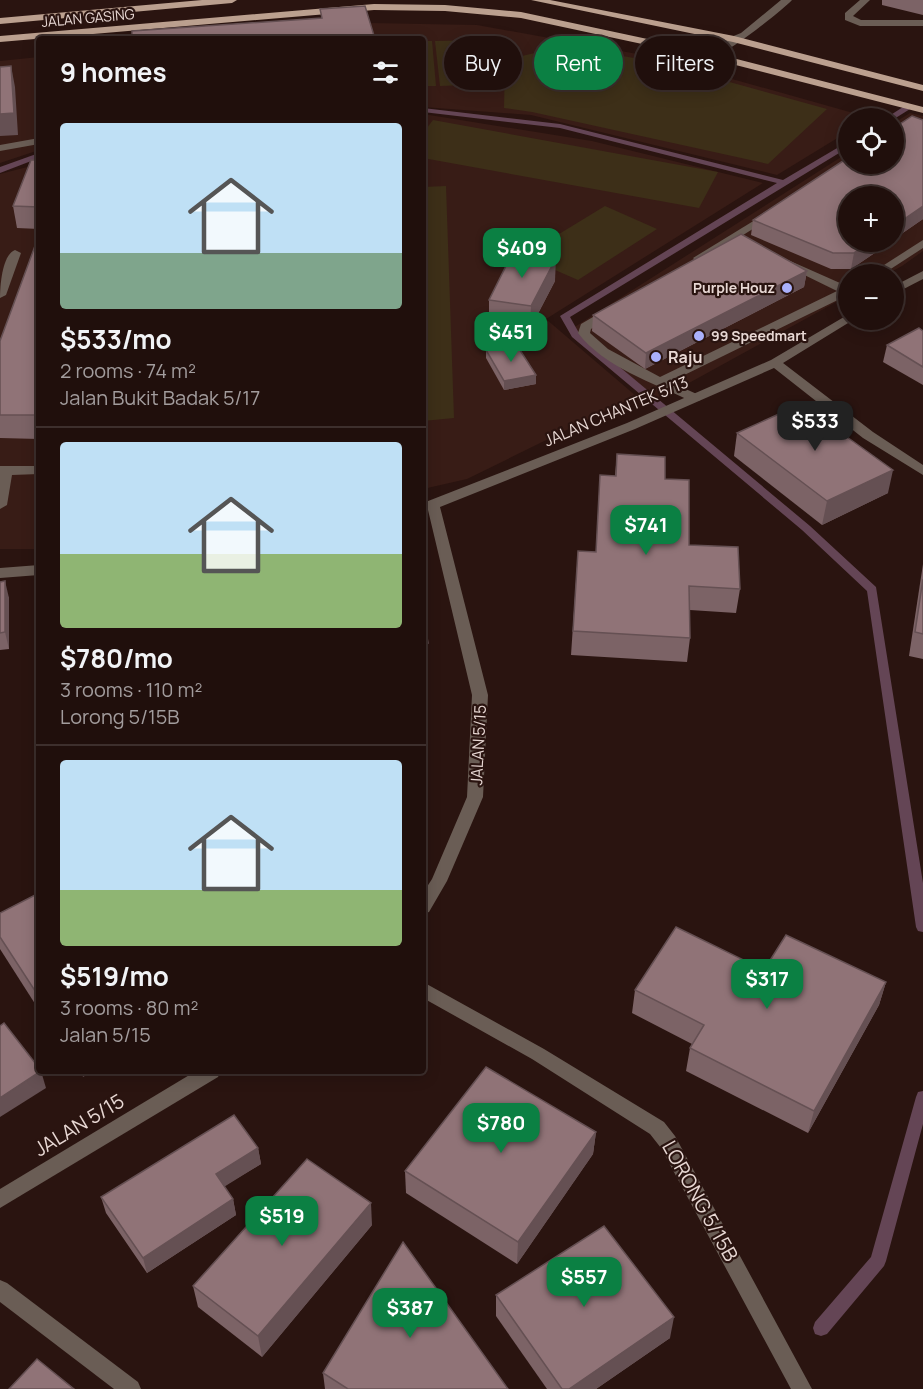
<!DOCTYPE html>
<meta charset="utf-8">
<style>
:root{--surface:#200f0c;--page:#2d1d1a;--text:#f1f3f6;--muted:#a29c9d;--line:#3d2f2d;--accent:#0b8043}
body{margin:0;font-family:Manrope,sans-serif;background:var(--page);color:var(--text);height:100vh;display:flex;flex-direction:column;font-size:22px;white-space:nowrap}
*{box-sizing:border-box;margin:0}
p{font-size:20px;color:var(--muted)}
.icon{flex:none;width:33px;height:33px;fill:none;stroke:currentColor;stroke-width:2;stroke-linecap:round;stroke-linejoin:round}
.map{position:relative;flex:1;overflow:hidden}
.panel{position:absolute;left:36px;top:36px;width:390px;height:1038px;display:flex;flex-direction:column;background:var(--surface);border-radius:6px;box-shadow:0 3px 15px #0003,0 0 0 2px var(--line)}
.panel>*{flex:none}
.banner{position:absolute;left:444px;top:36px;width:388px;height:54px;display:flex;gap:12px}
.tools{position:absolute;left:838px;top:108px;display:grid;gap:12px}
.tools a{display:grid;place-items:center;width:66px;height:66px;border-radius:50%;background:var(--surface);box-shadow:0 3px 15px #0003,0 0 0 2px var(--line);font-size:30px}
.price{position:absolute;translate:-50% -51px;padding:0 14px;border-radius:12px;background:var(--accent);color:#fff;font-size:20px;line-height:39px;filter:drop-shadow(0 2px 3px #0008)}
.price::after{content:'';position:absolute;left:50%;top:36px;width:18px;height:14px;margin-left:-9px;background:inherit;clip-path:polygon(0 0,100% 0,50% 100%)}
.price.active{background:#222;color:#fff}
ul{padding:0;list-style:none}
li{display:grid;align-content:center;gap:12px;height:318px;padding:0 24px}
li+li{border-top:2px solid var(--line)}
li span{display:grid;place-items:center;height:186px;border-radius:6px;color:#555}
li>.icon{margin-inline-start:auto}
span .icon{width:108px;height:108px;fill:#fffc;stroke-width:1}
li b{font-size:26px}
h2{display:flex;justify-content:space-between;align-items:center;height:72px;padding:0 24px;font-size:26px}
.tag{padding:0 21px;border-radius:27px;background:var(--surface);box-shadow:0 3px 15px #0003,0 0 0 2px var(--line);font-size:21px;line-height:54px}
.tag.active{background:var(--accent);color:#fff}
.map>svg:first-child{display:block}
.built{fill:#381c16;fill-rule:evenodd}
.green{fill:#3d2f18}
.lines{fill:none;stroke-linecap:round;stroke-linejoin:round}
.stream{fill:#644555;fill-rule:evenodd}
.service{fill:#6a5d55;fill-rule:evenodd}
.minor{fill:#6a5d55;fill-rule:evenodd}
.primary{fill:#bba08f;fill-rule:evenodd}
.wall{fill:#7c6366}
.shaded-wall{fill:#655053}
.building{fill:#907377;stroke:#655053;stroke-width:1.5}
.poi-dot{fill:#aab0fb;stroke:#2a1410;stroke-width:2}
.labels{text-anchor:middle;stroke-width:4.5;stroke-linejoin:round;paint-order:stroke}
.far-street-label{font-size:14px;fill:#e8d8d4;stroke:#2a1410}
.far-poi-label{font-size:14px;font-weight:bold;fill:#e8d8d4;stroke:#2a1410;text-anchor:end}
.poi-label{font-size:16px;font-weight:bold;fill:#e8d8d4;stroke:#2a1410;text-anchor:start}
.street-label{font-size:16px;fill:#e8d8d4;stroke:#2a1410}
.near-street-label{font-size:20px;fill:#e8d8d4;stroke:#2a1410}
</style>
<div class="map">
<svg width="923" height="1389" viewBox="0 0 923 1389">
<rect width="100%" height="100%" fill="#2a1410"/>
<!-- built -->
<g class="built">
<polygon points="366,23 477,25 654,57 871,118 849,118 849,131 777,175 531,115 423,107 423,39 211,39"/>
<polygon points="39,57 39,150 0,163 0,61"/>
<path d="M910,113L923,116V251L902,266L887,274H849V295L658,400L573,328L849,152V164H894V123ZM849,196H894V242H849Z"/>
<polygon points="423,114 592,141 763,183 546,319 636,396 467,479 423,489"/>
<polygon points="39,164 39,549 0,549 0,174"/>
</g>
<!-- green -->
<g class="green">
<polygon points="486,40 492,84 440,86 435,41"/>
<polygon points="423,41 432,41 436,86 423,86"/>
<polygon points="565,46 657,62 827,109 768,164 532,112 504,108 505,60"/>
<polygon points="433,120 718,172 699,208 423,158 423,133"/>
<polygon points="446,186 454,418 423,421 423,187"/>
<polygon points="605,206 657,229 578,280 523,256"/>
</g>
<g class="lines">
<!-- stream -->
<g class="stream">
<polygon points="903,107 910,109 894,119 886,118"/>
<polygon points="423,108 560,124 783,180 849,141 849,147 570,317 579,333 810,526 876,587 923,883 923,932 918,931 916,927 867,591 802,530 572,337 560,316 777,183 560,128 423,112"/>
<polygon points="39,153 39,158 0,173 0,167"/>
<polygon points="923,1091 923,1124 886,1261 884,1266 827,1334 821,1336 815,1334 813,1328 815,1322 871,1257 916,1097 918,1092"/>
</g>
<!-- service -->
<g class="service">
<polygon points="860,0 870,0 853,16 861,20 923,20 923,26 860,26 845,20 845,13"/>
<polygon points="39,138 39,144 0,151 0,145"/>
<polygon points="768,212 772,213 772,217 703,260 695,260 693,258"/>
<polygon points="923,240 923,248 883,274 870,274"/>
<path d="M15,250L21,253L6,295L0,298C0,286 2,255 15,250Z"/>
<path d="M788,260L849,287V296H846L670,382L699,395L701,398L699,401H691C653,383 604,367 578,333L581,324L605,310H613V314L591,329L590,333L608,349L660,377L837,291L784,265V261Z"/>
<polygon points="0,466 39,466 39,474 12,475 7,505 0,509"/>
</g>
<!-- minor -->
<g class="minor">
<path d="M781,0H792C782,11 720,59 710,58V54L731,37L741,33Z"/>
<polygon points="923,271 923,279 894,294 894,286"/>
<polygon points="849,314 849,320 853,320 783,363 873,432 923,465 923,475 863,438 774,368 635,429 440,507 488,695 483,797 447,881 429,912 423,914 423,893 432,879 467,797 472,695 428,510 423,511 423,503 627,423 771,360"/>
<polygon points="39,565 39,575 0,578 0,568"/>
<polygon points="423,982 544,1049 664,1122 675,1136 812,1389 791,1389 661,1148 650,1134 532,1059 423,998"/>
<polygon points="196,1071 221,1071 218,1077 0,1208 0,1189"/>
<polygon points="0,1280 7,1283 138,1382 141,1389 114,1389 0,1302"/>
</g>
<!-- primary -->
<g class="primary">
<polygon points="202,0 237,0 232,3 0,24 0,18"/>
<polygon points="531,0 550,0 734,36 923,85 923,91 733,42"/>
<polygon points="374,4 445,5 521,12 713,53 923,107 923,113 712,59 521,18 445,11 374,10 0,42 0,36"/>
</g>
</g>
<!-- wall -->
<g class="wall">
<polygon points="882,0 923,0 923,15 882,5"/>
<polygon points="912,116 923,120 923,219 894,239 894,196 849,196 849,242 891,242 851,269 831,269 751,235 753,220 849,157 849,164 894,164 894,128"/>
<polygon points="39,160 39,229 17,228 13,206"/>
<polygon points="39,235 39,439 0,438 0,341"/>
<polygon points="807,271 804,287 645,369 592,331 593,315"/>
<polygon points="555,281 530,329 489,323 489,300"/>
<polygon points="923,331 923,385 883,362 887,345"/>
<polygon points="486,350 536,375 536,384 504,390 486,358"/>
<polygon points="737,433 888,493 822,525 734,456"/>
<polygon points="617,454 665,479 689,545 740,589 736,613 690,610 690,638 687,662 571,655 578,551 596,552 600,475 615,476"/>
<polygon points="923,564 923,659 909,656"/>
<polygon points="0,582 9,598 9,649 0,650"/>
<polygon points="423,615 428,643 428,660 423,660"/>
<polygon points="39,893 39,1010 0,949 0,913"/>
<polygon points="764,970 886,982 879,1005 808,1133 686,1071 690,1048 692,1044 632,1013 635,990"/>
<polygon points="596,1132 593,1154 517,1264 406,1193 405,1171"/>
<polygon points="258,1148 261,1164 224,1186 233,1199 236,1215 147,1273 106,1213 101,1197"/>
<polygon points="372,1225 262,1357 198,1307 193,1286"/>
<polygon points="496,1295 670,1338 596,1389 547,1389 496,1316"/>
<polygon points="323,1373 508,1389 325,1389"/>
</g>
<!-- shaded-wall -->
<g class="shaded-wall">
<polygon points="11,66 15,87 18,135 0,136 0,114"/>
<polygon points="923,206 923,219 894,239 894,226"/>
<polygon points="871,242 891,242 851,269 854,253"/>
<polygon points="556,258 555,281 530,329 531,306"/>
<polygon points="807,271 804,287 645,369 646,353"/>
<polygon points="536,375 536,384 504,390 504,381"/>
<polygon points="893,470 888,493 822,525 827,501"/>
<polygon points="5,581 9,598 9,649 5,632"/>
<polygon points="886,982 879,1005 808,1133 814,1111"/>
<polygon points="41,1071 46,1088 0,1117 0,1098"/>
<polygon points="81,1071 94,1071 83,1077"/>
<polygon points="596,1132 593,1154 517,1264 518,1242"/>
<polygon points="258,1148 261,1164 219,1190 216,1174"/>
<polygon points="233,1199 236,1215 147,1273 143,1258"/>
<polygon points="371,1203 372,1225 262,1357 258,1336"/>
<polygon points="674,1317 670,1338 596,1389 569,1389"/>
</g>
<!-- building -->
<g class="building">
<polygon points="365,6 375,39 132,39 132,31 322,18 320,9"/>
<polygon points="11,66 14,113 0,114 0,67"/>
<polygon points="912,116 923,120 923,206 894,226 894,196 849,196 849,242 871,242 854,253 833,253 753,220 849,157 849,164 894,164 894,128"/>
<polygon points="31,160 39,160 39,207 13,206"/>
<polygon points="741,234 807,271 646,353 593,315"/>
<polygon points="39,235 39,415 0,415 0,341"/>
<polygon points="513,252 556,258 531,306 489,300"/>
<polygon points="919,328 923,331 923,367 887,345"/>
<polygon points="516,344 536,375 504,381 486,350"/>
<polygon points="801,404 893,470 827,501 737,433"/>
<polygon points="617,454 665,457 665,479 689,480 689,545 738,547 740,589 689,586 690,638 573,631 578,551 596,552 600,475 616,476"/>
<polygon points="923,579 923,634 915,632"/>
<polygon points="5,581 5,632 0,633 0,582"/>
<polygon points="423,615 428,643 423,643"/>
<polygon points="39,893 39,997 0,937 0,913"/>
<polygon points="676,927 764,970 786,935 886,982 814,1111 690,1048 704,1025 635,990"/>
<polygon points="4,1023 39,1068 39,1071 41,1071 0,1098 0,1026"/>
<polygon points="486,1067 596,1132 518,1242 405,1171"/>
<polygon points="234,1115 258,1148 216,1174 233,1199 143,1258 101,1197"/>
<polygon points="307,1159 371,1203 258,1336 193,1286"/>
<polygon points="604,1226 674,1317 569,1389 562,1389 496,1295"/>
<polygon points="403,1242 508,1389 348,1389 323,1373"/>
<polygon points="37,1359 74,1389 9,1389"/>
</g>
<!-- markers -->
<g class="poi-dot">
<circle cx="787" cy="288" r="6"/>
<circle cx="699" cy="336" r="6"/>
<circle cx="656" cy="357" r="6"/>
</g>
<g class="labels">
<!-- far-street labels -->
<g class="far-street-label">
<text transform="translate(88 18) rotate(-5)" y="5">JALAN GASING</text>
</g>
<!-- far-poi labels -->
<g class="far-poi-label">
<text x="775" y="293">Purple Houz</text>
<text x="711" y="341" text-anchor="start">99 Speedmart</text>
</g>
<!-- poi labels -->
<g class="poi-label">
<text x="668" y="363">Raju</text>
</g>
<!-- street labels -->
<g class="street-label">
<text transform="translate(616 411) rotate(-23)" y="6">JALAN CHANTEK 5/13</text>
<text transform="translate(478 745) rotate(-87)" y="6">JALAN 5/15</text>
</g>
<!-- near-street labels -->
<g class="near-street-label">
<text transform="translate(79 1125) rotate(-31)" y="7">JALAN 5/15</text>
<text transform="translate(700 1201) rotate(61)" y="7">LORONG 5/15B</text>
</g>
</g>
</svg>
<div class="tools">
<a><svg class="icon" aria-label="locate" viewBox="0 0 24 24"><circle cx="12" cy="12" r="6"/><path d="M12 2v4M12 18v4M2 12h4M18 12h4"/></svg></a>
<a>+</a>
<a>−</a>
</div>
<b class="price" style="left:522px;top:279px">$409</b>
<b class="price" style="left:511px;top:363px">$451</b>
<b class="price active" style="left:815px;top:452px">$533</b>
<b class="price" style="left:646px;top:556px">$741</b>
<b class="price" style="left:767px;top:1010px">$317</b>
<b class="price" style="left:501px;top:1154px">$780</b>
<b class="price" style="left:282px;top:1247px">$519</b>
<b class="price" style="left:584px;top:1308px">$557</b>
<b class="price" style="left:410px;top:1339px">$387</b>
<div class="banner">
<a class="tag">Buy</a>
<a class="tag active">Rent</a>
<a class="tag">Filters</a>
</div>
<section class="panel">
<h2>9 homes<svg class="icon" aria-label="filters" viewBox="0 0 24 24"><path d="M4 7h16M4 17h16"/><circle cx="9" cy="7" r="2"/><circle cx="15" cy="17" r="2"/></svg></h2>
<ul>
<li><span style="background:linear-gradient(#bfe0f5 70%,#7fa58c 0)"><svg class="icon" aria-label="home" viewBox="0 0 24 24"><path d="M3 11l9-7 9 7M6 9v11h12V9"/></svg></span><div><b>$533/mo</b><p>2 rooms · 74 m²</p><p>Jalan Bukit Badak 5/17</p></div></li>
<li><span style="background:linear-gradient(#bfe0f5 60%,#8fb573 0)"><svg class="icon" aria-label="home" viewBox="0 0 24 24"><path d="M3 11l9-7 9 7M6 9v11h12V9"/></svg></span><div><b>$780/mo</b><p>3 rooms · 110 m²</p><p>Lorong 5/15B</p></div></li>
<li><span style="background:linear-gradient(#bfe0f5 70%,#8fb573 0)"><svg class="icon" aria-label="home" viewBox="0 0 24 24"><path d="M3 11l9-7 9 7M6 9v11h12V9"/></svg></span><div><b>$519/mo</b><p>3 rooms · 80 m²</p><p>Jalan 5/15</p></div></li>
</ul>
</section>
</div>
